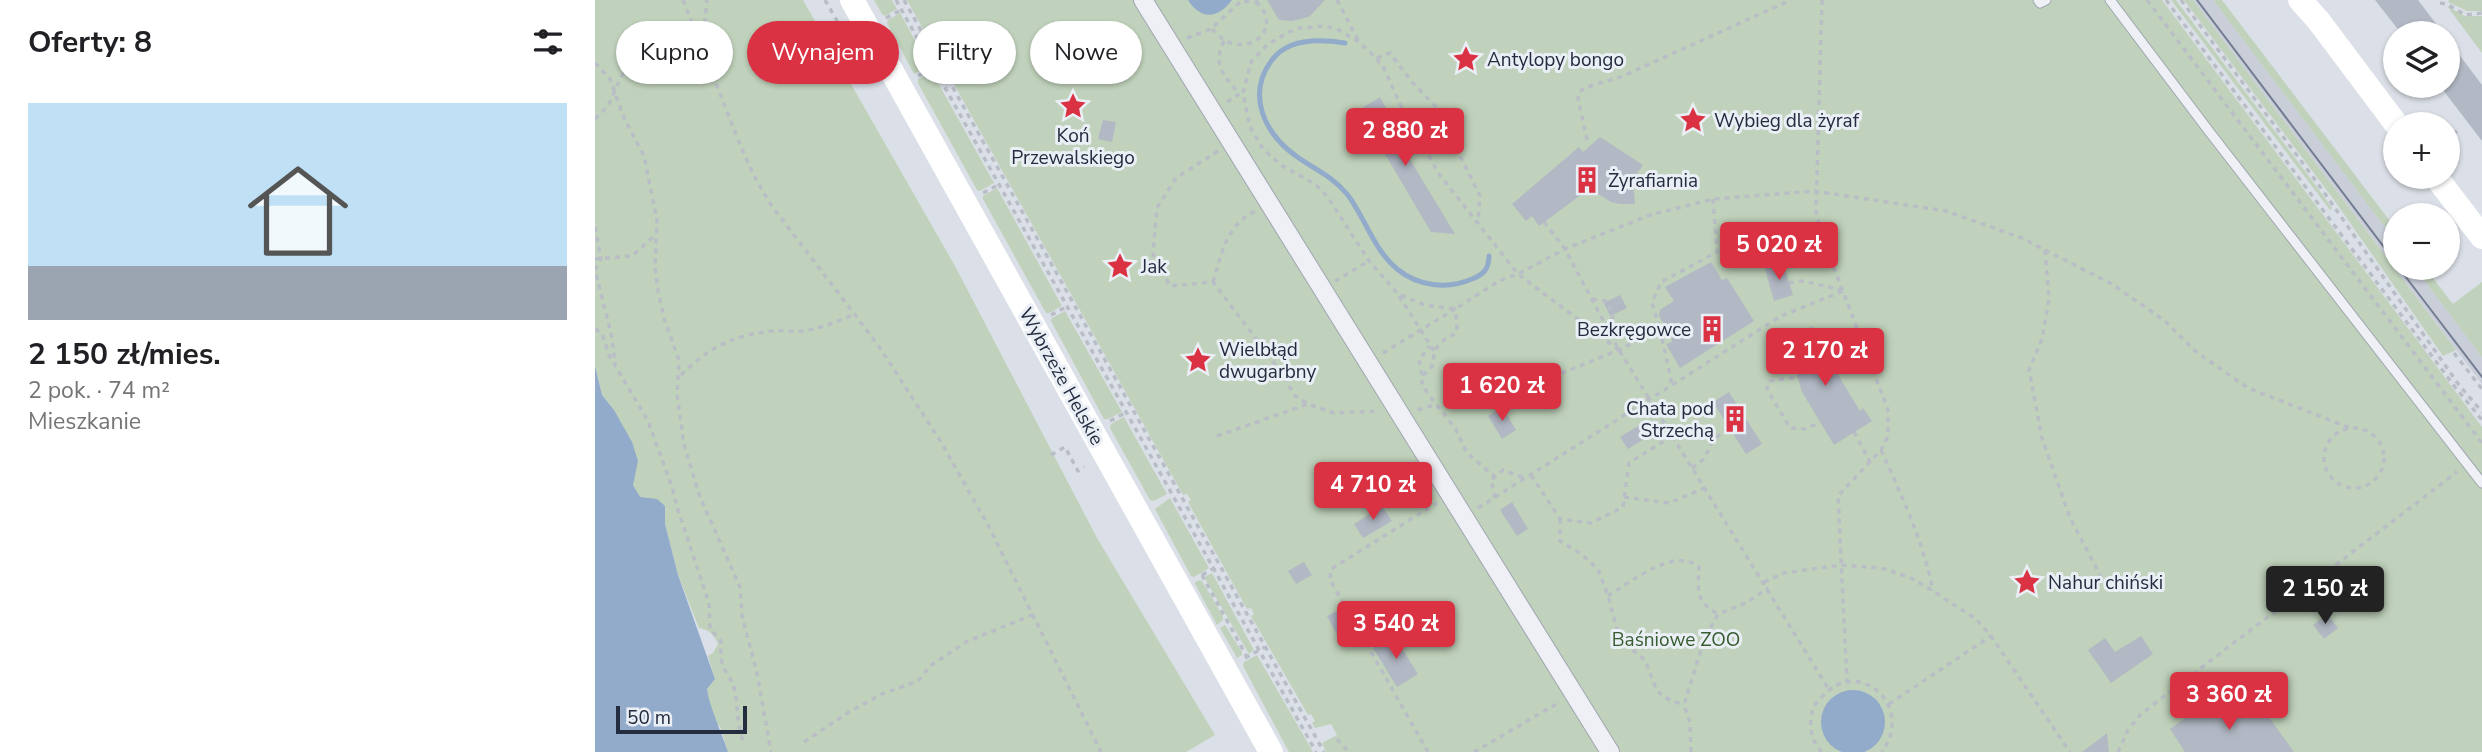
<!DOCTYPE html>
<html lang="pl">
<meta charset="utf-8">
<style>
:root{--surface:#fff;--page:#f2f2f2;--text:#202124;--muted:#757577;--line:#e0e0e0;--accent:#da3243}
body{margin:0;font-family:"Nunito Sans",sans-serif;background:var(--page);color:var(--text);height:100vh;display:flex;flex-direction:column;font-size:26px;white-space:nowrap}
*{box-sizing:border-box;margin:0}
p{font-size:23px;color:var(--muted)}
.icon{flex:none;width:38px;height:38px;fill:none;stroke:currentColor;stroke-width:2;stroke-linecap:round;stroke-linejoin:round}
.map{position:relative;flex:1;overflow:hidden}
.sheet{display:flex;flex-direction:column;background:var(--surface);width:595px}
.sheet>*{flex:none}
.hud{position:absolute;left:21px;top:21px;width:665px;height:63px;display:flex;gap:14px}
.tools{position:absolute;left:1788px;top:21px;display:grid;gap:14px}
.tools a{display:grid;place-items:center;width:77px;height:77px;border-radius:50%;background:var(--surface);box-shadow:0 2px 5px #0004;font-size:35px}
.scale{position:absolute;left:21px;bottom:18px;width:131px;box-sizing:border-box;padding-left:7px;border:4px solid #242c3f;border-top:0;font-size:19px;line-height:24px;white-space:nowrap;color:#242c3f;-webkit-text-stroke:5px #eaeef5;paint-order:stroke}
.price{position:absolute;translate:-50% -60px;padding:0 16px;border-radius:7px;background:var(--accent);color:#fff;font-size:23px;line-height:46px;filter:drop-shadow(0 2px 4px #0008)}
.price::after{content:'';position:absolute;left:50%;top:42px;width:21px;height:16px;margin-left:-10px;background:inherit;clip-path:polygon(0 0,100% 0,50% 100%)}
.price.on{background:#222;color:#fff}
ul{padding:0;list-style:none}
li{display:grid;align-content:center;gap:14px;height:371px;padding:0 28px}
li+li{border-top:2px solid var(--line)}
li span{display:grid;place-items:center;height:217px;border-radius:0px;color:#555}
li>.icon{margin-inline-start:auto}
span .icon{width:126px;height:126px;fill:#fffc;stroke-width:1}
li b{font-size:30px}
h2{display:flex;justify-content:space-between;align-items:center;height:84px;padding:0 28px;font-size:30px}
.pill{padding:0 24px;border-radius:32px;background:var(--surface);box-shadow:0 2px 5px #0004;font-size:24px;line-height:63px}
.pill.on{background:var(--accent);color:#fff}
main{display:flex;flex:1;min-height:0}
.map>svg:first-child{display:block}
.built{fill:#c9ced9}
.green{fill:#c0d2bb}
.water{fill:#92abcb}
.lines{fill:none;stroke-linecap:round;stroke-linejoin:round}
.stream{stroke:#92abcb;stroke-width:5}
.building{fill:#b2b8c4}
.lane-casing{stroke:#a0a6b1;stroke-width:11}
.street-casing{stroke:#a0a6b1;stroke-width:20}
.path{stroke:#b9bdc6;stroke-width:3.5;stroke-dasharray:5 5;stroke-linecap:butt}
.lane{stroke:#eef0f5;stroke-width:9}
.street{stroke:#eef0f5;stroke-width:18}
.secondary{stroke:#fff;stroke-width:24}
.tram{stroke:#737d92;stroke-width:2}
.labels{text-anchor:middle;stroke-width:6;stroke-linejoin:round;paint-order:stroke}
.poi-label{font-size:19px;fill:#242c3f;stroke:#eaeef5;text-anchor:start}
.street-label{font-size:19px;fill:#242c3f;stroke:#eaeef5}
.park-label{font-size:19px;fill:#365c30;stroke:#eaeef5}
</style>
<main>
<section class="sheet">
<h2>Oferty: 8<svg class="icon" aria-label="filters" viewBox="0 0 24 24"><path d="M4 7h16M4 17h16"/><circle cx="9" cy="7" r="2"/><circle cx="15" cy="17" r="2"/></svg></h2>
<ul>
<li><span style="background:linear-gradient(#bfe0f5 75%,#9aa5b1 0)"><svg class="icon" aria-label="home" viewBox="0 0 24 24"><path d="M3 11l9-7 9 7M6 9v11h12V9"/></svg></span><div><b>2 150 zł/mies.</b><p>2 pok. · 74 m²</p><p>Mieszkanie</p></div></li>
</ul>
</section>
<div class="map">
<svg width="1887" height="752" viewBox="0 0 1887 752">
<rect width="100%" height="100%" fill="#dbdfe7"/>
<!-- built -->
<polygon class="built" points="1598,0 1618,0 1801,242 1801,268 1820,268 1887,357 1887,384"/>
<!-- green -->
<g class="green">
<path d="M0,0H208L360,266L502,538L620,735L591,752H133L125,726L111,720L112,689L120,679L113,656L118,653L123,644C119,634 114,630 104,628L83,575L70,524L48,527L19,410L7,395L0,366Z"/>
<polygon points="279,0 297,0 302,9 290,16 287,14"/>
<polygon points="312,0 1567,0 1887,427 1887,752 731,752 727,743 742,735 736,724 720,728 717,723 720,721 716,714 713,715 656,616 659,614 656,608 652,609 593,502 596,500 592,494 588,495"/>
<polygon points="1576,0 1581,0 1719,183 1737,208 1735,210"/>
<polygon points="1589,0 1598,0 1861,350 1848,356 1739,200"/>
<polygon points="1618,0 1627,0 1801,229 1801,242"/>
<polygon points="1854,0 1887,0 1887,11 1872,11 1853,2"/>
<polygon points="1852,6 1870,16 1887,16 1887,53"/>
<polygon points="305,13 334,66 319,74 292,23 293,20"/>
<polygon points="337,72 399,183 385,191 382,190 323,83 323,79"/>
<polygon points="402,188 467,306 454,313 451,313 388,199 388,196"/>
<polygon points="1820,268 1830,268 1858,304 1887,282 1887,357"/>
<polygon points="470,311 527,412 513,419 509,419 456,321 457,318"/>
<polygon points="529,417 572,494 559,501 555,500 515,428 516,424"/>
<polygon points="575,498 614,568 599,577 596,576 560,509"/>
<polygon points="617,573 659,650 654,654 610,579 611,576"/>
<polygon points="605,580 607,581 628,616 628,620 622,625 600,584 600,582"/>
<polygon points="630,625 647,652 647,655 642,658 625,628"/>
<polygon points="662,655 718,752 694,752 648,666 649,662"/>
</g>
<!-- water -->
<g class="water">
<path d="M593,0H637C624,18 606,21 593,0Z"/>
<path d="M0,366L7,395L19,410L37,442L43,461L38,485L45,497L62,499L70,506V524L83,575L120,679L112,689C114,706 127,733 133,752H0Z"/>
<circle cx="1258" cy="722" r="32"/>
</g>
<g class="lines">
<!-- stream -->
<path class="stream" d="M750,43C726,39 693,38 677,60C651,94 669,133 701,156C719,169 737,176 752,194C770,217 778,249 802,269C823,286 852,290 877,279C888,275 894,269 894,256"/>
</g>
<!-- building -->
<g class="building">
<polygon points="672,0 730,0 714,17 697,21 684,20"/>
<polygon points="1780,0 1823,0 1848,33 1806,33"/>
<polygon points="1853,40 1887,85 1887,141 1845,86 1853,86"/>
<polygon points="785,97 793,112 788,115 860,234 836,232 764,110"/>
<polygon points="508,120 521,122 517,142 503,139"/>
<polygon points="1005,137 1048,165 1038,179 1040,204 1025,204 1016,202 1005,195 987,194 944,226 937,216 931,221 917,204 984,147 988,152"/>
<polygon points="1116,262 1127,280 1132,278 1159,321 1085,368 1071,344 1077,342 1076,335 1064,316 1065,310 1079,301 1070,287"/>
<polygon points="1188,263 1198,295 1179,301 1170,269"/>
<polygon points="1025,295 1032,308 1015,316 1009,303"/>
<polygon points="1217,326 1225,338 1222,340 1265,411 1268,408 1277,421 1239,445 1207,392 1192,342"/>
<polygon points="1134,392 1167,444 1151,454 1118,402"/>
<polygon points="907,407 921,430 907,439 893,416"/>
<polygon points="1050,422 1057,434 1033,449 1025,437"/>
<polygon points="917,502 933,529 922,536 905,510"/>
<polygon points="787,506 797,521 768,538 759,524"/>
<polygon points="709,562 717,575 701,584 693,571"/>
<polygon points="744,610 754,628 742,635 732,616"/>
<polygon points="1732,614 1743,628 1729,639 1718,625"/>
<polygon points="799,636 823,674 802,687 778,648"/>
<polygon points="1546,636 1558,654 1516,683 1493,650 1510,638 1520,652"/>
<polygon points="1612,703 1671,713 1699,752 1590,752 1575,729"/>
<polygon points="1512,733 1514,752 1487,752"/>
</g>
<g class="lines">
<defs>
<g id="lane">
<polyline points="1443,0 1445,3 1451,0"/>
<polyline points="1515,0 1613,130 1887,483"/>
</g>
<polyline id="street" points="548,0 1015,752"/>
</defs>
<!-- lane casing -->
<use href="#lane" class="lane-casing"/>
<!-- street casing -->
<use href="#street" class="street-casing"/>
<!-- path -->
<g class="path">
<polyline points="88,0 146,147 159,176 176,205 283,345 346,442 394,527 506,752"/>
<polyline points="230,0 278,83"/>
<polyline points="301,0 721,752"/>
<polyline points="309,0 729,752"/>
<polyline points="742,0 763,40"/>
<polyline points="1227,0 1221,211 1227,236 1293,410 1293,436 1286,450 1243,496 1252,682"/>
<polyline points="1552,0 1887,443"/>
<polyline points="1571,0 1860,387 1887,420"/>
<polyline points="1586,0 1721,181 1864,385 1887,412"/>
<polyline points="1845,3 1852,4 1870,15 1887,13"/>
<polyline points="291,18 306,10"/>
<path d="M617,29C620,32 625,37 629,40C658,56 688,26 661,2"/>
<polyline points="592,38 616,29 646,1 661,2 663,0"/>
<path d="M629,41C617,65 629,75 644,94"/>
<polyline points="108,43 112,0"/>
<polyline points="782,58 795,53 817,82 841,107 885,196 883,221"/>
<polyline points="0,63 15,79 29,118 49,156 62,220 60,267 63,290 69,318 84,360 82,394 89,445 105,497 145,587 147,616 162,673 176,752"/>
<polyline points="323,76 338,68"/>
<polyline points="632,102 646,93"/>
<polyline points="0,119 13,106 27,75 65,40 79,31 100,27"/>
<polyline points="1853,139 1862,131"/>
<path d="M992,140L983,98L984,92C997,83 1013,82 1028,76L1196,0"/>
<polyline points="623,151 581,178 562,208 558,254 575,286 618,282 689,376 699,395 713,404 739,413 784,411"/>
<polyline points="388,193 403,185"/>
<polyline points="949,222 970,249 1024,350 1233,688"/>
<polyline points="0,227 6,259 0,270 17,337 20,364"/>
<polyline points="1450,250 1517,284 1570,321 1600,351 1653,388 1755,428"/>
<polyline points="0,259 37,256 59,236"/>
<polyline points="740,281 774,261"/>
<path d="M618,282C627,253 630,227 660,211"/>
<polyline points="1194,283 1208,281 1246,290"/>
<polyline points="804,296 839,351"/>
<polyline points="997,299 1011,301 1018,316 1014,330"/>
<polyline points="456,315 471,307"/>
<path d="M0,329L7,333L14,355L53,421L77,487L83,510L114,603L115,629L126,641C126,650 125,660 129,668C132,675 138,681 139,688C144,707 141,722 148,741"/>
<polyline points="1065,329 1077,385"/>
<polyline points="1024,350 923,274 904,281 860,309 830,305 803,294 774,261 732,196 720,184 686,165 668,149 655,127 648,93 656,62 672,45 694,32 705,28 730,26 742,29 764,42 778,55 788,66 805,104 844,174 923,274 970,249 1055,215 1118,199 1220,191 1351,211 1427,238 1450,250 1454,299 1447,339 1434,370 1447,438 1475,518 1512,588"/>
<path d="M788,353L860,309C866,344 858,328 843,346C834,357 845,366 827,375V383L833,394L860,428L872,453L900,477"/>
<polyline points="1859,353 1887,389"/>
<path d="M86,375C115,347 136,336 176,331C187,329 198,333 209,331C227,328 243,321 260,314"/>
<polyline points="827,375 824,360 835,346"/>
<polyline points="1199,378 1174,381 1172,389 1195,428 1210,429 1226,422"/>
<polyline points="920,392 1024,350 1065,329 1057,303 1066,282 1122,252 1118,199"/>
<polyline points="823,410 834,406 843,407"/>
<polyline points="515,421 530,413"/>
<circle cx="1759" cy="458" r="30"/>
<polyline points="1259,432 1275,462"/>
<polyline points="622,436 713,404"/>
<path d="M1286,450C1307,497 1328,540 1338,591"/>
<polyline points="456,455 470,447 483,471 489,467"/>
<polyline points="1097,468 1109,459 1117,442 1134,426"/>
<polyline points="936,475 965,519 996,523 1028,507 1034,463 1077,436"/>
<polyline points="1029,497 1074,503 1110,488"/>
<polyline points="900,498 896,480 908,470 930,478"/>
<polyline points="883,508 1186,316 1248,291"/>
<polyline points="965,519 965,541 986,554 1003,569 1013,596 1025,640 1050,660 1062,691 1073,699 1089,705"/>
<polyline points="607,575 652,657"/>
<polyline points="607,575 624,565"/>
<polyline points="1169,582 1189,573 1246,565 1286,568 1314,577 1338,591 1381,619 1396,636 1475,752"/>
<path d="M1013,596C1034,583 1080,546 1104,567C1103,591 1100,601 1123,614"/>
<polyline points="650,658 670,647"/>
<polyline points="1294,704 1396,636"/>
<polyline points="742,739 754,752"/>
<polyline points="209,742 254,712 287,694 323,681 335,666 371,642 437,615"/>
<polyline points="833,752 735,580 736,569 842,503"/>
<polyline points="879,752 965,702"/>
<polyline points="1096,752 1095,723 1089,705 1109,640 1123,614 1151,603 1173,588"/>
<path d="M1227,752C1217,743 1215,730 1216,717C1217,708 1220,704 1226,698C1261,655 1321,704 1287,752"/>
<polyline points="1523,752 1533,730 1546,714 1862,472"/>
</g>
<!-- lane -->
<use href="#lane" class="lane"/>
<!-- street -->
<use href="#street" class="street"/>
<!-- secondary -->
<g class="secondary">
<polyline points="257,0 676,752"/>
<polyline points="1705,0 1723,20 1801,124"/>
<polyline points="1841,177 1887,237"/>
</g>
<!-- tram -->
<g class="tram">
<polyline points="1602,0 1801,263"/>
<polyline points="1804,268 1887,377"/>
</g>
</g>
<!-- icons -->
<defs>
<symbol id="sight-bare" viewBox="-9 -9 18 18"><path d="M0-6L1.8-2.2L6-1.7L2.9 1.2L3.7 5.4L0 3.3L-3.7 5.4L-2.9 1.2L-6-1.7L-1.8-2.2Z" fill="#da3243" stroke="#eaeef5" stroke-width="2.5" paint-order="stroke"/></symbol>
<symbol id="building-bare" viewBox="-9 -9 18 18"><path d="M-4-6H4V6H1V3H-1V6H-4ZM-2.5-4.3h1.7v1.8h-1.7ZM.8-4.3h1.7v1.8H.8ZM-2.5-1h1.7V.8h-1.7ZM.8-1h1.7V.8H.8Z" fill="#da3243" stroke="#eaeef5" stroke-width="2.5" paint-order="stroke"/></symbol>
</defs>
<g fill-rule="evenodd">
<use href="#sight-bare" x="852" y="40" width="38" height="38"/>
<use href="#sight-bare" x="459" y="87" width="38" height="38"/>
<use href="#sight-bare" x="1079" y="101" width="38" height="38"/>
<use href="#building-bare" x="973" y="161" width="38" height="38"/>
<use href="#sight-bare" x="506" y="247" width="38" height="38"/>
<use href="#building-bare" x="1098" y="310" width="38" height="38"/>
<use href="#sight-bare" x="584" y="341" width="38" height="38"/>
<use href="#building-bare" x="1121" y="400" width="38" height="38"/>
<use href="#sight-bare" x="1413" y="563" width="38" height="38"/>
</g>
<g class="labels">
<!-- poi labels -->
<g class="poi-label">
<text x="892" y="66">Antylopy bongo</text>
<text x="1119" y="127">Wybieg dla żyraf</text>
<text x="478" y="142" text-anchor="middle">Koń<tspan x="478" dy="22">Przewalskiego</tspan></text>
<text x="1013" y="187">Żyrafiarnia</text>
<text x="546" y="273">Jak</text>
<text x="1096" y="336" text-anchor="end">Bezkręgowce</text>
<text x="624" y="356">Wielbłąd<tspan x="624" dy="22">dwugarbny</tspan></text>
<text x="1119" y="415" text-anchor="end">Chata pod<tspan x="1119" dy="22">Strzechą</tspan></text>
<text x="1453" y="589">Nahur chiński</text>
</g>
<!-- street labels -->
<g class="street-label">
<text transform="translate(467 376) rotate(61)" y="7">Wybrzeże Helskie</text>
</g>
<!-- park labels -->
<g class="park-label">
<text x="1081" y="646">Baśniowe ZOO</text>
</g>
</g>
</svg>
<div class="tools">
<a><svg class="icon" aria-label="layers" viewBox="0 0 24 24"><path d="M12 4l9 5-9 5-9-5zM3 14l9 5 9-5"/></svg></a>
<a>+</a>
<a>−</a>
</div>
<div class="scale">50 m</div>
<b class="price" style="left:810px;top:168px">2 880 zł</b>
<b class="price" style="left:1184px;top:282px">5 020 zł</b>
<b class="price" style="left:1230px;top:388px">2 170 zł</b>
<b class="price" style="left:907px;top:423px">1 620 zł</b>
<b class="price" style="left:778px;top:522px">4 710 zł</b>
<b class="price on" style="left:1730px;top:626px">2 150 zł</b>
<b class="price" style="left:801px;top:661px">3 540 zł</b>
<b class="price" style="left:1634px;top:732px">3 360 zł</b>
<div class="hud">
<a class="pill">Kupno</a>
<a class="pill on">Wynajem</a>
<a class="pill">Filtry</a>
<a class="pill">Nowe</a>
</div>
</div>
</main>
